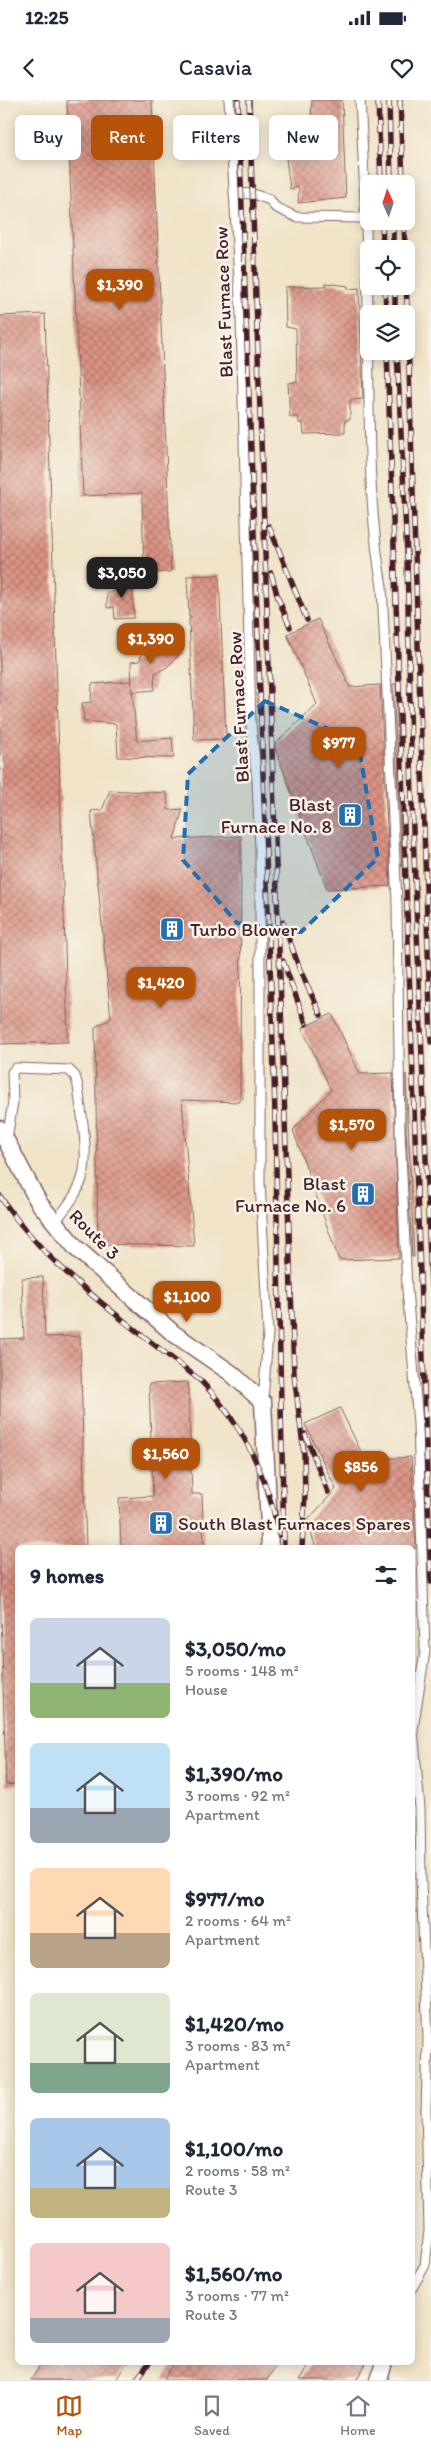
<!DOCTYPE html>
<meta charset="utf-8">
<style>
:root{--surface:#fff;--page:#f2f2f3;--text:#1f2937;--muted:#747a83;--line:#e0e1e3;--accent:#b45309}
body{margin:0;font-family:Itim,sans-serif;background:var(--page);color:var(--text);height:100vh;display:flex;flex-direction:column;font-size:19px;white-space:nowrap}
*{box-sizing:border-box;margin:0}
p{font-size:16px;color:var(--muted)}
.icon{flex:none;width:28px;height:28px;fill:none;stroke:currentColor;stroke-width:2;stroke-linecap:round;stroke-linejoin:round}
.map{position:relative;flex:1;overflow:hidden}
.panel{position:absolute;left:15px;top:1445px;width:400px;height:820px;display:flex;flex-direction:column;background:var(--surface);border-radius:8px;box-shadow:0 2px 12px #0003}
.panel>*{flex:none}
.hud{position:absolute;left:15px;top:15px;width:401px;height:45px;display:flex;gap:10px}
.needle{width:32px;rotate:357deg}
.controls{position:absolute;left:360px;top:75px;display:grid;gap:10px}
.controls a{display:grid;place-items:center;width:55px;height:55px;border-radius:8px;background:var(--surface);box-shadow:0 2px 12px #0003;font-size:25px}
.price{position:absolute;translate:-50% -42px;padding:0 11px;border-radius:10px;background:var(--accent);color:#fff;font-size:16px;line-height:32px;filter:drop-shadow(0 1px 2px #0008)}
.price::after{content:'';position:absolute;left:50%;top:30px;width:15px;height:11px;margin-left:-8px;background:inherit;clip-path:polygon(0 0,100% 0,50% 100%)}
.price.active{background:#222;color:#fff}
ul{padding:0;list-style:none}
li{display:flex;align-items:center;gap:15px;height:125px;padding:0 15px}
li span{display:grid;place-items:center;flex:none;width:140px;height:100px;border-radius:8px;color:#555}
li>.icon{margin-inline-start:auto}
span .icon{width:60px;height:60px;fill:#fffc;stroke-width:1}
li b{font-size:21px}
h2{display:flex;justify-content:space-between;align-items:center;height:60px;padding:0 15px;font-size:21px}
.pill{padding:0 18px;border-radius:8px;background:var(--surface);box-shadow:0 2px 12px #0003;font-size:18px;line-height:45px}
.pill.active{background:var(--accent);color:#fff}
.status{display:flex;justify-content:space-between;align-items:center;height:35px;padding:0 25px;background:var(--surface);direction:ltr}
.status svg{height:14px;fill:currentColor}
header{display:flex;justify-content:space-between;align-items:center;height:65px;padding:0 15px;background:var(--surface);font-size:22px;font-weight:600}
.dock{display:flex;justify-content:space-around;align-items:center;height:70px;border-top:1px solid var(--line);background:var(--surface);font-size:14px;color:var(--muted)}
.dock a{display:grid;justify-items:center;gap:2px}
.dock .active{color:var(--accent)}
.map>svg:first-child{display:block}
.building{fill:url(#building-cross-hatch)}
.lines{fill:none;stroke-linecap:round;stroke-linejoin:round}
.service-casing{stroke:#846462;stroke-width:11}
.minor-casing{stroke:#846462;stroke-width:19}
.service{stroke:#fff;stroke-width:9}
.minor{stroke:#fff;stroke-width:16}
.rail-casing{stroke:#4a1f2b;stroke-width:5.5}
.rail{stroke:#f7f3e8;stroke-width:4;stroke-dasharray:11;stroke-linecap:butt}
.marked{fill:#1f6fb2;fill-opacity:0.2;stroke:#1f6fb2;stroke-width:4;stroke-dasharray:10 6;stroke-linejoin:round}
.labels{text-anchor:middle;stroke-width:5;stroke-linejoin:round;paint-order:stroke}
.street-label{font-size:19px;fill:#4a1f2b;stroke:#f7f3e8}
.poi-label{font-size:19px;fill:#4a1f2b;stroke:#f7f3e8;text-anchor:end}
</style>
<div class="status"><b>12:25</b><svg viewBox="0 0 49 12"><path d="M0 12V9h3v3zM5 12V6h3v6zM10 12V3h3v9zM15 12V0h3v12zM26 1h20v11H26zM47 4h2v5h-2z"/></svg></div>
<header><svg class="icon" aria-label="back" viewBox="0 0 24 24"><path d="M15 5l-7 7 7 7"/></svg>Casavia<svg class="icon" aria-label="heart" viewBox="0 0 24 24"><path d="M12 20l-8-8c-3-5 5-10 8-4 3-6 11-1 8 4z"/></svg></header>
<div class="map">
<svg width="431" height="2280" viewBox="0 0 431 2280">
<defs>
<pattern id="building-cross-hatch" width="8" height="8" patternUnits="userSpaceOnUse" patternTransform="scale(1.25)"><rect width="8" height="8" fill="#db9485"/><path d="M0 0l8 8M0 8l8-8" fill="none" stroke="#b4786d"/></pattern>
</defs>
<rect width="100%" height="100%" fill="#f7f3e8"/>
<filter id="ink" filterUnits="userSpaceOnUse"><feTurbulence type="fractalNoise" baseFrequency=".02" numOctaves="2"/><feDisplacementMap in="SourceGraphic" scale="10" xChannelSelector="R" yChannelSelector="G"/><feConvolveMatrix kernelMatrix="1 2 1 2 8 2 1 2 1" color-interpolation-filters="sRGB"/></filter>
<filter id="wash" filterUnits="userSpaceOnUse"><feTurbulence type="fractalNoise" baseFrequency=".0096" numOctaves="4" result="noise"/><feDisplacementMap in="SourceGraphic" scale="20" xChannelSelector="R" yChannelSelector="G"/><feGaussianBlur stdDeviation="1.12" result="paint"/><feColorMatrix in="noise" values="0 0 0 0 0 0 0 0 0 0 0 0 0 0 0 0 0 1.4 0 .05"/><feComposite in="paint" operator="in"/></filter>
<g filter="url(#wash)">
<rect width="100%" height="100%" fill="#f0e3c8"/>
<g id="blocks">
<!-- building -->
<g class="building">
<polygon points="67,0 152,0 171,472 144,473 142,393 83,396"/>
<polygon points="312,0 342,0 346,98 298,103 299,87 290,89 284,43 310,43"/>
<polygon points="326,183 348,186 348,189 359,188 363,299 350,300 350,320 345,320 345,333 304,334 303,323 299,323 299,317 290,317 288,283 297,282 296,229 286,227 285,187 326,186"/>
<polygon points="45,214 68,942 0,944 0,216"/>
<polygon points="219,475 226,639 194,640 189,519 192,517 189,517 187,476"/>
<polygon points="112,480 132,480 134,518 115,519 114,507 107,508 107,493 113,493"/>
<polygon points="318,519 350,587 380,585 390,786 327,789 274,645 317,604 287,534"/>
<polygon points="156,540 165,543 179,555 166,568 155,573 154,590 132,592 131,562 139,561 147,544"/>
<polygon points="131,581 137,641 172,638 174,658 118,657 116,624 84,621 82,603 91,602 92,584"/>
<polygon points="393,584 396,584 402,767"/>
<polygon points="110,690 167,693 168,710 183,709 174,739 241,736 240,1002 182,1000 194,1146 98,1144 95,927 111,919 91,711 102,710"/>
<polygon points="332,914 360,974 393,973 399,1158 339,1160 293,1030 331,990 302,928"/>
<polygon points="406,974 414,1157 412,1157 406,1030"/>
<polygon points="43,1177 45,1237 80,1236 86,1448 18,1448 18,1684 6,1685 0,1481 0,1239 24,1238 22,1178"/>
<polygon points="188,1282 192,1394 202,1394 204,1448 121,1448 119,1398 153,1396 149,1284"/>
<polygon points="340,1308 365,1360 411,1357 416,1448 316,1448 307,1421 336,1389 305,1324"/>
<polygon points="42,2262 127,2262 116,2280 31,2280"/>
<polygon points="175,2262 278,2262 267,2280 163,2280"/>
<polygon points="311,2262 367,2262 356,2280 299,2280"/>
</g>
</g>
</g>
<g filter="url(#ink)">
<use href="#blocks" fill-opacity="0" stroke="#846462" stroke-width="1"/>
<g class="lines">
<defs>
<g id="service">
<polyline points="229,0 241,216 251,625 257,680 260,750 260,1082 268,1233 263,1302"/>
<path d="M360,0C364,69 367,139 368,208C370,302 366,394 382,487L397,803L400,1030L407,1189L418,1324L425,1551L413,1629L420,1709L421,1783L428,1939L426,2009L429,2130L425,2165L412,2188"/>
<polyline points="234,93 253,94 270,100 275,107 296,117 365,118"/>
<path d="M7,1039L13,1002L12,972L16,968L69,970L75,976L78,986C81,1013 90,1054 82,1079C77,1095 65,1109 55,1122"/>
</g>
<g id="minor">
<polyline points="0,1029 39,1103 76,1148 173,1233 231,1273 263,1302 270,1448"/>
<polyline points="379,2280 384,2262"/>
</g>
</defs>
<!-- service casing -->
<use href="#service" class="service-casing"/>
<!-- minor casing -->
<use href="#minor" class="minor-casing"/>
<!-- service -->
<use href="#service" class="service"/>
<!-- minor -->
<use href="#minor" class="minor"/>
<defs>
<g id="rail">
<polyline points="238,0 274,971 284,1448"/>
<polyline points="249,0 294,1274 304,1354 305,1395 302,1448"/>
<polyline points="378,0 381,84"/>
<polyline points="389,0 391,84"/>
<polyline points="400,0 403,84"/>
<polyline points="382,121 383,149"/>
<polyline points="393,121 393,149"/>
<polyline points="404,121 405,149"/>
<polyline points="406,177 431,942"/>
<polyline points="385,186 386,214"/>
<polyline points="395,186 395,214"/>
<polyline points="387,251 431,1482"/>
<polyline points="397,251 407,455 412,703 431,1186"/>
<polyline points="269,426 307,520"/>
<polyline points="271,473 278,498 290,527"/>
<polyline points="283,822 300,870 321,915"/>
<polyline points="283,861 306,924"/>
<path d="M0,1096C49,1171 131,1225 201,1281C242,1323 268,1377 279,1435"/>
<polyline points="305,1334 328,1392"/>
<polyline points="136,2280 150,2262"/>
</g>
</defs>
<!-- rail casing -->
<use href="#rail" class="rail-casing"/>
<!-- rail -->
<use href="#rail" class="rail"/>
</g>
</g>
<!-- marked area -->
<path class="marked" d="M265,601L358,642L378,758L301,832L237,823L183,760L188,674Z"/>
<!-- icons -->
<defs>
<symbol id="building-square" viewBox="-11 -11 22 22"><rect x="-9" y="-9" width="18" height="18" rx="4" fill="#1f6fb2" stroke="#f7f3e8"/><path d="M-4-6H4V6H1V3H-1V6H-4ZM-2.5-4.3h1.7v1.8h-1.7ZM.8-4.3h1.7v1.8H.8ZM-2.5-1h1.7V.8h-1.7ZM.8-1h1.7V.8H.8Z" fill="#fff"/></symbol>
</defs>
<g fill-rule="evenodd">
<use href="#building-square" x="336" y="701" width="28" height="28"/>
<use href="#building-square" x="158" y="815" width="28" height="28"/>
<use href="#building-square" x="349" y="1080" width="28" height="28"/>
<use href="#building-square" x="147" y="1409" width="28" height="28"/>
</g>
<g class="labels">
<!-- street labels -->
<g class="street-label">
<text transform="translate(223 202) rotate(-92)" y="7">Blast Furnace Row</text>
<text transform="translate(238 607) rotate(-93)" y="7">Blast Furnace Row</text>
<text transform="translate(95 1134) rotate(45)" y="7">Route 3</text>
</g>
<!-- poi labels -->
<g class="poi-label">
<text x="332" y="711">Blast<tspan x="332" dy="22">Furnace No. 8</tspan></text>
<text x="190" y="836" text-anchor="start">Turbo Blower</text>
<text x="346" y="1090">Blast<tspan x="346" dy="22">Furnace No. 6</tspan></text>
<text x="178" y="1430" text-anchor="start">South Blast Furnaces Spares</text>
</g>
</g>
</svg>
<div class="controls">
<a><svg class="needle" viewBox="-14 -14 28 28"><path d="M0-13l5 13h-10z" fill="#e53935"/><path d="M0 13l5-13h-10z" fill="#747a83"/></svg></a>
<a><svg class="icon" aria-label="locate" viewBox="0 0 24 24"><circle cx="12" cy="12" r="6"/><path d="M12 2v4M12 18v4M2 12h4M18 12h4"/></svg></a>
<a><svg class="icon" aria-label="layers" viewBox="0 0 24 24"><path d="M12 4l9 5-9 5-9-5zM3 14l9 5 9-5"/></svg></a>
</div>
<b class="price" style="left:120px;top:211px">$1,390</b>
<b class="price active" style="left:122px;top:499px">$3,050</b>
<b class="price" style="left:151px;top:565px">$1,390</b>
<b class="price" style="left:339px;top:669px">$977</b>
<b class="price" style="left:161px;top:909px">$1,420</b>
<b class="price" style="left:352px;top:1051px">$1,570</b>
<b class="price" style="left:187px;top:1223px">$1,100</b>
<b class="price" style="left:166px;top:1380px">$1,560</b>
<b class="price" style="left:361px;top:1393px">$856</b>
<div class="hud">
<a class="pill">Buy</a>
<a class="pill active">Rent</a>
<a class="pill">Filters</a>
<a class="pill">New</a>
</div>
<section class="panel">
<h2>9 homes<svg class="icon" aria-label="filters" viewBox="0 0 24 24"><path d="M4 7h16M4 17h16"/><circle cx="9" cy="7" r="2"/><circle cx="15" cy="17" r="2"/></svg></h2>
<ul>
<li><span style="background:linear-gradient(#c9d6e8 65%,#8fb573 0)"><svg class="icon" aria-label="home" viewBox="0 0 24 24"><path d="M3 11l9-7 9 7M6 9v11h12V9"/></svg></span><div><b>$3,050/mo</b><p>5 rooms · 148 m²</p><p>House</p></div></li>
<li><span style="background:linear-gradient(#bfe0f5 65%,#9aa5b1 0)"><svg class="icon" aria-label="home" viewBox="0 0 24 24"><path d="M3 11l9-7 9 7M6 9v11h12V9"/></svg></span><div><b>$1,390/mo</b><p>3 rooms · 92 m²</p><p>Apartment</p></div></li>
<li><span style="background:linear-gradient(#ffd9b3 65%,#b9a48a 0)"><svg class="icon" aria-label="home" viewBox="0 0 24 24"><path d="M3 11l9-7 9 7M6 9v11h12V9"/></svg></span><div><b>$977/mo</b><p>2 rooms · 64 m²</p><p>Apartment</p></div></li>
<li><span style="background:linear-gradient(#dfe7d0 70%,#7fa58c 0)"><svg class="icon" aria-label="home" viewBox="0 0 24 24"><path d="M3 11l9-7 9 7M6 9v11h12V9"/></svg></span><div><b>$1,420/mo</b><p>3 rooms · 83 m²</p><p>Apartment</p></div></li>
<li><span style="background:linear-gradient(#a9c7e8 70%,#c2b280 0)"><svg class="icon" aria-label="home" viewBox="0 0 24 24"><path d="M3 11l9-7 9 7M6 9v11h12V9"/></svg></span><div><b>$1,100/mo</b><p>2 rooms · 58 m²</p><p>Route 3</p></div></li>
<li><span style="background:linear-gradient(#f6c9c9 75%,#9aa5b1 0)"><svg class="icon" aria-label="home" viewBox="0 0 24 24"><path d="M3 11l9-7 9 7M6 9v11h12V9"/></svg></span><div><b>$1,560/mo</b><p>3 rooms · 77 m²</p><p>Route 3</p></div></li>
</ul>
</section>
</div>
<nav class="dock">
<a class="active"><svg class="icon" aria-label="map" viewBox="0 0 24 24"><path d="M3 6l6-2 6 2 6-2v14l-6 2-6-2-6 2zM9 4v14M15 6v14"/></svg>Map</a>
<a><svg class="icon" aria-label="saved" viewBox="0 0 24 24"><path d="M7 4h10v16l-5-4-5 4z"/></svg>Saved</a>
<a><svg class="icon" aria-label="home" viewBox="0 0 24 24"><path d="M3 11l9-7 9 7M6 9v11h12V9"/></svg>Home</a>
</nav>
